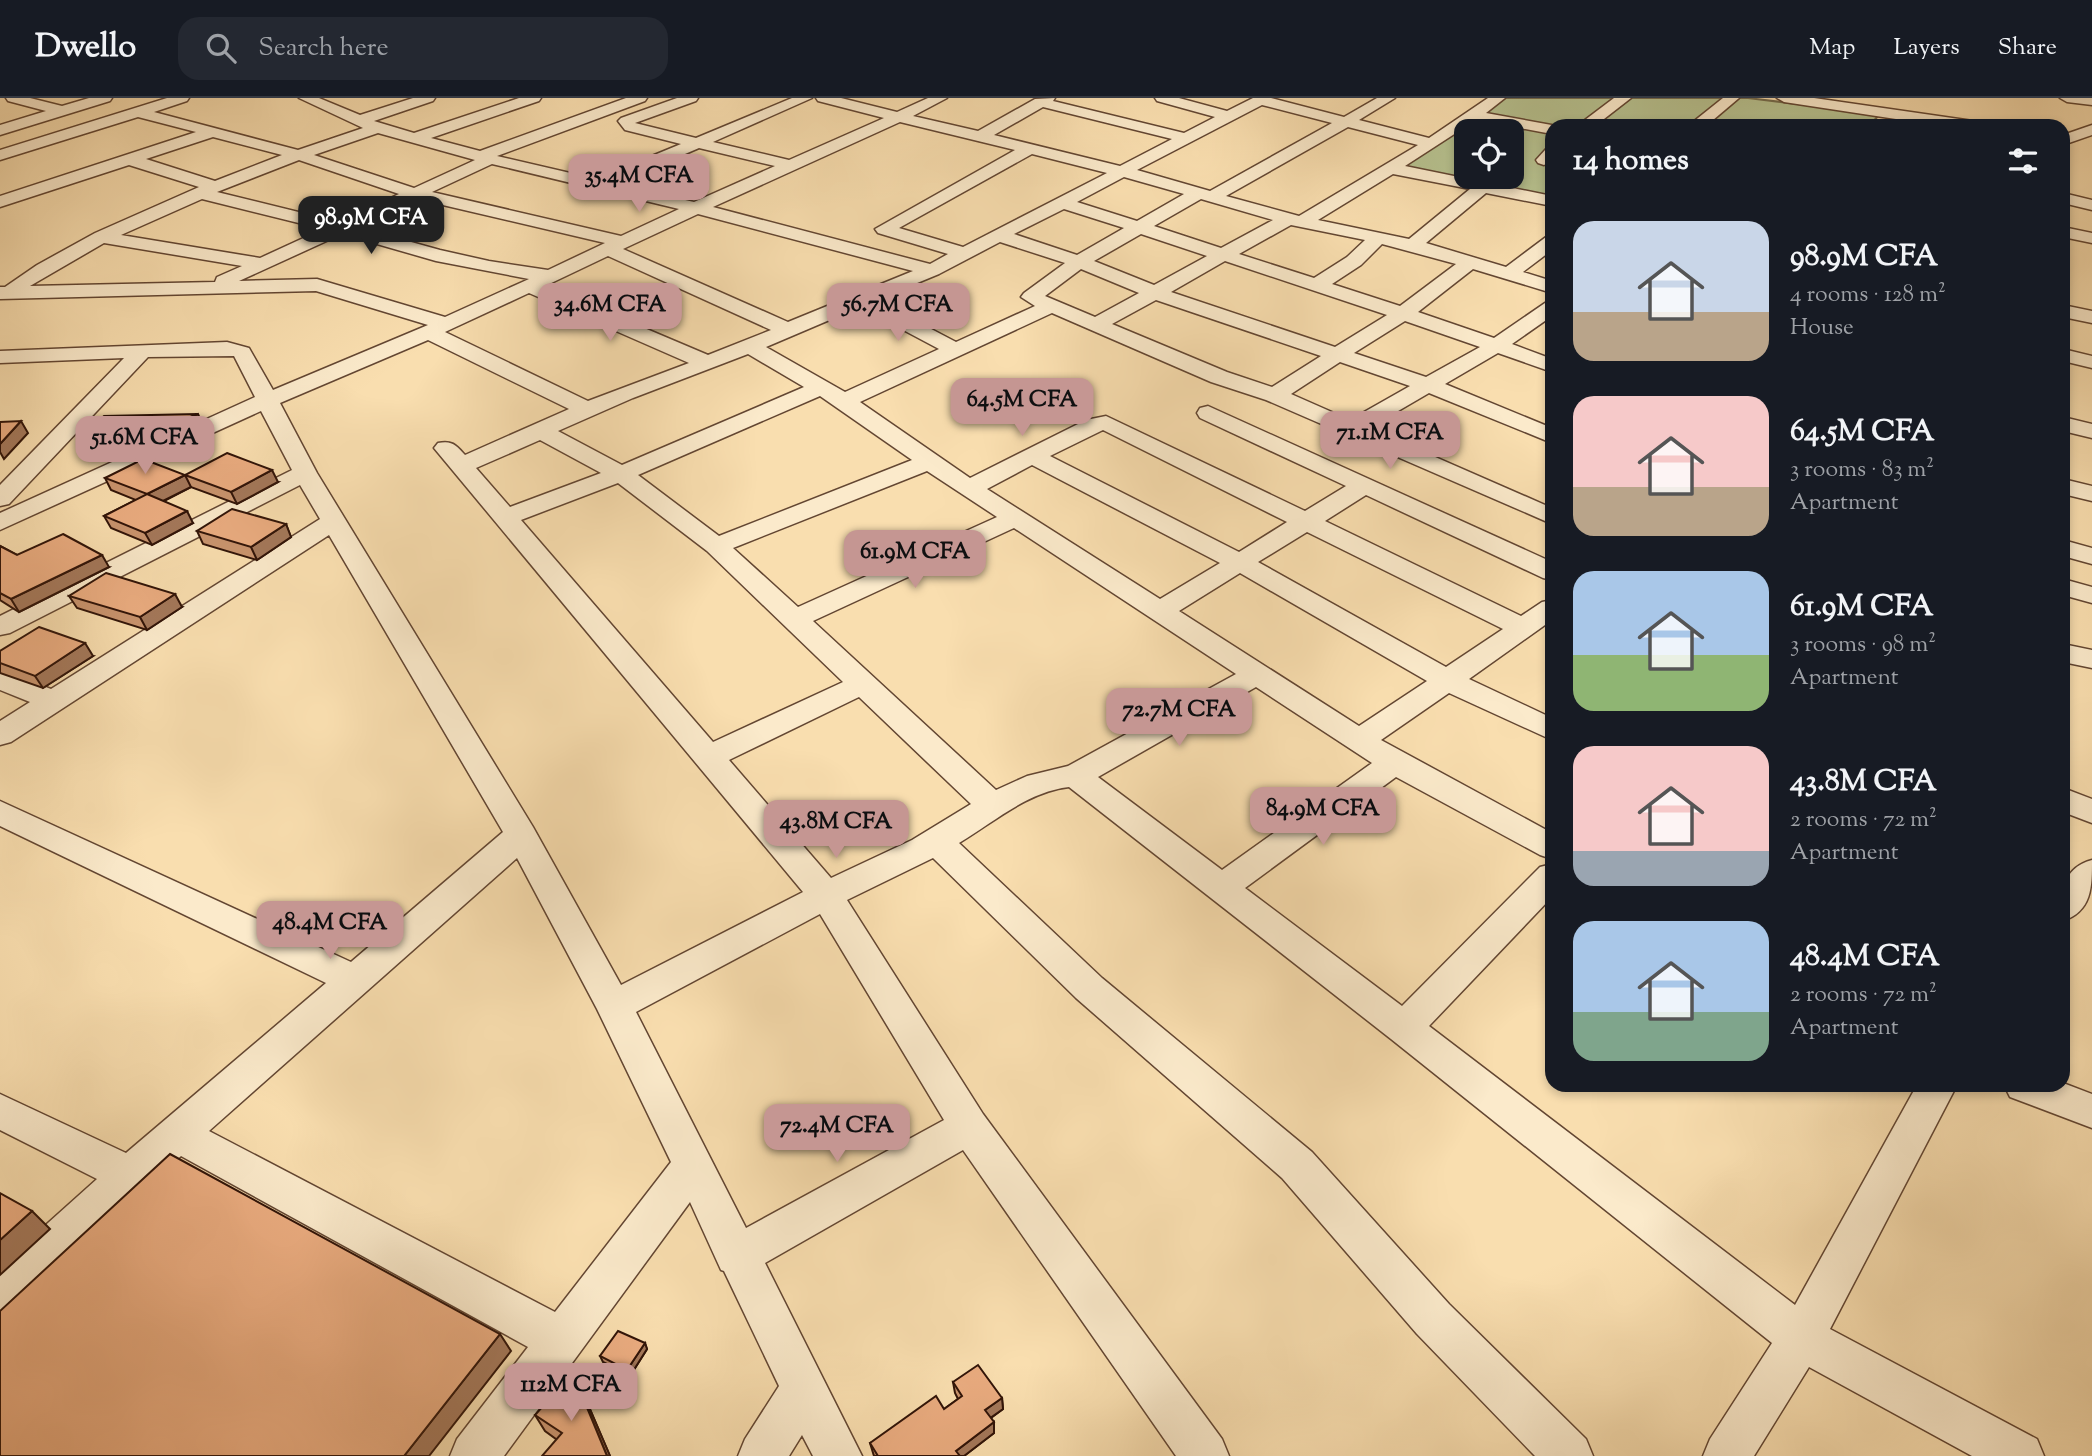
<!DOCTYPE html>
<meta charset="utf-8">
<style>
:root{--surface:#171b24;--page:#242831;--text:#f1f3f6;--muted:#9ea1a6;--line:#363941;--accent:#c59692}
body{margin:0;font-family:"Sorts Mill Goudy",serif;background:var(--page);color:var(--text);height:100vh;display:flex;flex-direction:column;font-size:26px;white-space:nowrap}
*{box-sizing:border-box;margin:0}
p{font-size:23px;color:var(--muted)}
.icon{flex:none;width:38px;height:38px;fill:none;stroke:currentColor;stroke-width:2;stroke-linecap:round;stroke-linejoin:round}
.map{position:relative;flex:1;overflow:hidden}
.side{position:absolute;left:1545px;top:21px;width:525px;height:973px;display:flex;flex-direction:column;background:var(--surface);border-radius:21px;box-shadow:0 4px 10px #0003}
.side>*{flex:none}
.buttons{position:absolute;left:1454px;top:21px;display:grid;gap:14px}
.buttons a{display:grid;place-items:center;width:70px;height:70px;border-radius:14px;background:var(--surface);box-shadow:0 4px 10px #0003;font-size:35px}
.price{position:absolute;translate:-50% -60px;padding:0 16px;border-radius:14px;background:var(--accent);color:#111;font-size:23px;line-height:46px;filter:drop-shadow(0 2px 4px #0008)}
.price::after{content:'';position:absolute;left:50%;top:42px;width:21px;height:16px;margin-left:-10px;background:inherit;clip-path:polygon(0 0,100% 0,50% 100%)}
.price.active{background:#222;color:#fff}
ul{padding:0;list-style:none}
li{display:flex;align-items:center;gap:21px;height:175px;padding:0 28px}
li span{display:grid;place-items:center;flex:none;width:196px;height:140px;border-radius:21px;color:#555}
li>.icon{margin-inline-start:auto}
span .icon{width:84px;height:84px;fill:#fffc;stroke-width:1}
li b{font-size:30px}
h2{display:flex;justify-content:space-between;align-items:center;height:84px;padding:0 28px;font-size:30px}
header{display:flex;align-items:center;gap:42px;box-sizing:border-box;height:98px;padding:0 35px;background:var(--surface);border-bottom:2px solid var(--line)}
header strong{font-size:33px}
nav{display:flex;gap:38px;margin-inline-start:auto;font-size:24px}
.search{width:490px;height:63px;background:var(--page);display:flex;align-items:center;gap:18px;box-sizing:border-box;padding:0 24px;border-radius:21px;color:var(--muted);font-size:26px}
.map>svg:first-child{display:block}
.green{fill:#b7c290;stroke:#746b4c;stroke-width:2;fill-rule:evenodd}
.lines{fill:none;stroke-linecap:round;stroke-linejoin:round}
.street-casing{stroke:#634632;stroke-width:3}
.street{fill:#fbeacb;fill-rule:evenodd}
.wall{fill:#c9946e;stroke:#311408;stroke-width:2}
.shaded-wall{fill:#a4785a;stroke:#311408;stroke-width:2}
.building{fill:#eaac80;stroke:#311408;stroke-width:2}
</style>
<header>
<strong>Dwello</strong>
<div class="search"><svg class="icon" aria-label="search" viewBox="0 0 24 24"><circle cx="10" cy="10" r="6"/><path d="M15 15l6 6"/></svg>Search here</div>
<nav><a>Map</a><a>Layers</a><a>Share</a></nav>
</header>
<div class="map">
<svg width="2092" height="1358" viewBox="0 0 2092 1358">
<rect width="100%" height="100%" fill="#f9deaf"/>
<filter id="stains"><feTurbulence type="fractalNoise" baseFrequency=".00286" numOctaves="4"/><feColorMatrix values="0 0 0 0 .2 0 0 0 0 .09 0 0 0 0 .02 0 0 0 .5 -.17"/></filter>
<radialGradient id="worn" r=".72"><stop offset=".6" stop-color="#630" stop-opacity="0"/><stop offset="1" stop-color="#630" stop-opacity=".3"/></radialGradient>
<!-- green -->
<path class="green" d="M1489,0H1748L1880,16L1869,28H1552V102L1391,70ZM1466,33H1512V79H1466Z"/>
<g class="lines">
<defs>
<g id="street">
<polygon points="6,0 30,0 62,8 89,0 112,0 110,3 0,37 0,27 46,13 8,3"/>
<path d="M167,0H189L187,3L154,14L298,52L363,30L299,0H319L360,17L413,0H435L433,3L374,23L414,35L519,0H541L539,3L431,40L480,53L626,0H647L645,3L497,58L596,81L681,46L625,32L618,23L621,20L677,0H698L696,3L635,25L696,40L792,0H812L713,44L789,62L884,20L818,3L816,0H841L897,14L928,0H947L913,18L978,33L1035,1L1055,0L1053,3L1184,35L1215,19L1157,3L1155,0H1179L1227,13L1253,0H1271L1344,19L1377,0H1395L1359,22L1429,40L1488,0H1505L1486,15L1557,28H1552V36L1476,22L1405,68L1552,98V108L1486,95L1426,145L1506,169L1546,139L1552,138V152L1523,174L1552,183V195L1473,171L1418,214L1494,240L1545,205L1552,203V218L1512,246L1552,261V274L1498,255L1445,286L1552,330V345L1429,295L1369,330L1552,410V426L1266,302L1211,284L1052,215L860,304L970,380L1086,322L1106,318L1305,413L1346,388L1200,320L1197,315L1200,310L1208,308L1552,464V482L1543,480L1366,397L1325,423L1521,518L1542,504L1552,502V522L1469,581L1552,620V642L1449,595L1381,642L1552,735V761L1540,757L1396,679L1245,790L1402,908L1540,769L1552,766V799L1429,928L1795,1207L1917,987H1957L1830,1231L2037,1341L2044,1358H1972L1809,1269L1754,1358H1703L1710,1341L1772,1245L1391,941L1069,689C1027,694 994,724 959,745L1102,880L1312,1054L1449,1206L1586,1341L1593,1358H1535L1417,1236L1282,1080L1076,900L933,760L847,802L983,1016L1222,1341L1229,1358H1176L963,1052L765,1165L862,1358H813L802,1337L789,1358H738L745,1341L779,1288L724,1173L721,1172L690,1104L504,1358H450L457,1341L528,1249L181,1058L16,1212L0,1218V1168L97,1081L0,1032V996L126,1055L326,885L0,728V703L351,864L503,734L329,437L11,644L0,647V623L30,604L0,592V572L51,591L320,421L300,387L10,535L0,537V518L292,372L261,313L0,432V415L255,299L234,258L148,259L9,406L0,408V387L124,260L0,265V253L227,244L249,250L273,292L428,227L316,193L0,201V189H5L37,167L95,135L199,89L129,67L0,109V98L196,34L138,19L0,62V52ZM1262,7L1332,25L1210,93L1137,72ZM1043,9L1172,41L1120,68L994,37ZM900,24L1015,52L875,131L878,135L948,156L930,166L713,109ZM1348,29L1418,47L1299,118L1226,98ZM378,35L475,62L414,90L314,57ZM213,39L282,57L215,83L146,61ZM699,50L775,68L694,104L615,86ZM1032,56L1107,75L963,149L899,130ZM299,62L399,96L339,124L217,94ZM492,66L679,111L621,138L432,94ZM1393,76L1470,91L1409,141L1318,122ZM1124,79L1184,96L1137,123L1077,104ZM202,101L323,131L260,160L121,137ZM417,101L605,145L548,172L489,163L440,152L357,129ZM1201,101L1273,122L1221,150L1154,128ZM1064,111L1124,130L1077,157L1014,136ZM698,116L913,173L788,224L623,151ZM1291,127L1365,142L1347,159L1314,180L1239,156ZM342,136L436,163L529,181L445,219L317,181L239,183ZM1141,136L1207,158L1154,187L1094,163ZM1000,144L1065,165L1024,195L1021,199L1035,208L956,244L876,202L939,176ZM104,145L242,168L217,179L215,184L30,188ZM1382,146L1456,166L1400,208L1332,186L1361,167ZM608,158L771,232L708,257L545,188ZM1225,163L1387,217L1335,249L1171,194ZM1081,171L1139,195L1095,219L1045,198ZM529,195L689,265L588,303L445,234ZM1156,202L1321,258L1272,289L1227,274L1112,226ZM860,209L939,251L845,294L766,249ZM1405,223L1480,249L1426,279L1354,255ZM428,242L569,311L465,357C456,347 452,342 438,345L434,350L803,794L621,887L533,729L317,375L280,305ZM748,256L804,289L622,367L558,333L633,300ZM1340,264L1410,288L1350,322L1291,296ZM820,298L912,362L719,438L638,377ZM1103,332L1287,424L1239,454L1050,358ZM540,342L601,375L510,409L476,370ZM1032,367L1220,465L1160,501L987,391ZM927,373L997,419L798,509L733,450ZM618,385L707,453L843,584L713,644L521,422ZM1014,430L1236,576L1068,668L1027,678L996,692L813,523ZM1307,434L1503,531L1446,569L1258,464ZM1240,475L1427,583L1359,628L1179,513ZM1256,589L1372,665L1222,772L1098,679ZM859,599L971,706L912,742L831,780L729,662ZM517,760L597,911L671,1064L555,1214L209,1033ZM820,816L944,1022L746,1130L636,914Z"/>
<polygon points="1614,0 1631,0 1595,28 1577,28"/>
<polygon points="1723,0 1739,0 1706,28 1688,28"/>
<polygon points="1777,0 1814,0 1973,23 1981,28 1942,28 1784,4"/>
<polygon points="2060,0 2092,0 2092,7 2067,4"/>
<polygon points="2092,27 2092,37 2063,47 2063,37"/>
<polygon points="1552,49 1552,63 1544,67 1538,65 1536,62 1546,51"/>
<polygon points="2063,95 2092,102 2092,112 2063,105"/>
<polygon points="2063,129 2092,135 2092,145 2063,139"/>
<polygon points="2063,207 2092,213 2092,225 2063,219"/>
<polygon points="2063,251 2092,258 2092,270 2063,263"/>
<polygon points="2063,319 2092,326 2092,340 2063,333"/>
<polygon points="2063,381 2092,388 2092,403 2063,396"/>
<polygon points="2063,442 2092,450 2092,466 2063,458"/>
<polygon points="2063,481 2092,489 2092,505 2063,497"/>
<polygon points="2063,546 2092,552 2092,570 2063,564"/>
<polygon points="2063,690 2092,701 2092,725 2063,714"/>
<path d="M2092,762C2092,789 2092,813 2063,823C2063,795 2060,771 2092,762Z"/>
<polygon points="2063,985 2092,996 2092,1030 2010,999 2004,987 2063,987"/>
</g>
</defs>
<!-- street casing -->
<use href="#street" class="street-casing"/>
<!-- street -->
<use href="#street" class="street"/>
</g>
<!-- wall -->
<g class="wall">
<polygon points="203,328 162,344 92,347 86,335"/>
<polygon points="185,377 278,384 237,406 191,389 164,403 193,425 152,447 111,430 104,418 136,402 111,392 105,380"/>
<polygon points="286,426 291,439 257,462 203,446 197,433"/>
<polygon points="0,448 17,457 109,469 19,514 0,502"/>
<polygon points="69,498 182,509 147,532 77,510"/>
<polygon points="0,553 93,558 43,590 0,575"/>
<polygon points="645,1245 647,1251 630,1278 603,1264 600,1258"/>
<polygon points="953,1284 1002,1300 1003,1311 991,1320 994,1324 994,1335 964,1358 874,1358 870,1345 944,1311 958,1301 955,1295"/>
<polygon points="583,1295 610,1358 556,1341 545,1333 535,1317"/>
</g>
<!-- shaded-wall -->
<g class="shaded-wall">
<polygon points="198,316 203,328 162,344 157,332"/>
<polygon points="21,323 28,335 4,361 0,354 0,346"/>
<polygon points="272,372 278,384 237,406 231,394"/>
<polygon points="185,377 191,389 153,408 147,396"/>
<polygon points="187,413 193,425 152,447 145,435"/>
<polygon points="286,426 291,439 257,462 251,449"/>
<polygon points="102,457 109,469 19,514 11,501"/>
<polygon points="175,496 182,509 147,532 140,519"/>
<polygon points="85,545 93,558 43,590 35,578"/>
<polygon points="32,1113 50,1131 0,1177 0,1142"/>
<polygon points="500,1236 511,1253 429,1358 404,1358"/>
<polygon points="645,1245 647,1251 630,1278 627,1272"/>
<polygon points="574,1278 583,1295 610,1358 607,1358"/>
<polygon points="1002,1300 1003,1311 986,1323 985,1312"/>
<polygon points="994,1324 994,1335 964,1358 956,1358 956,1353"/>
</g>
<!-- building -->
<g class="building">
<polygon points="198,316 157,332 86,335 104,318"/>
<polygon points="21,323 0,346 0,324"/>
<polygon points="227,355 272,372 231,394 185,377"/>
<polygon points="143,361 185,377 147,396 105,380"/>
<polygon points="147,396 187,413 145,435 104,418"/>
<polygon points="232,411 286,426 251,449 197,433"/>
<polygon points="63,436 102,457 11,501 0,495 0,448 17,457"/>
<polygon points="106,475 175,496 140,519 69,498"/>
<polygon points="39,529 85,545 35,578 0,565 0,553"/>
<polygon points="170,1056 500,1236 404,1358 0,1358 0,1213"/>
<polygon points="0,1095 32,1113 0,1142"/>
<polygon points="618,1233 645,1245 627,1272 600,1258"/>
<polygon points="978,1267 1002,1300 985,1312 994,1324 956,1353 960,1358 878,1358 870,1345 936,1298 944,1311 962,1298 953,1284"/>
<polygon points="574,1278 607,1358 542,1358 562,1335 535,1317 566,1282"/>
</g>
<rect width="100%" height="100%" filter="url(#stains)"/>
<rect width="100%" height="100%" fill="url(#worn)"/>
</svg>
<div class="buttons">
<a><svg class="icon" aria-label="locate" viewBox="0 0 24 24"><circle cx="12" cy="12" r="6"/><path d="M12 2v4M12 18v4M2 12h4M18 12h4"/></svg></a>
</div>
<b class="price" style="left:639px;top:116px">35.4M CFA</b>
<b class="price active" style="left:371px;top:158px">98.9M CFA</b>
<b class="price" style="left:610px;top:245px">34.6M CFA</b>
<b class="price" style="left:898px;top:245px">56.7M CFA</b>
<b class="price" style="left:1022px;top:340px">64.5M CFA</b>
<b class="price" style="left:1390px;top:373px">71.1M CFA</b>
<b class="price" style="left:145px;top:378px">51.6M CFA</b>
<b class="price" style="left:915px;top:492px">61.9M CFA</b>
<b class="price" style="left:1179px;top:650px">72.7M CFA</b>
<b class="price" style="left:1323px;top:749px">84.9M CFA</b>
<b class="price" style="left:836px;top:762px">43.8M CFA</b>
<b class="price" style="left:330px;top:863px">48.4M CFA</b>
<b class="price" style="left:837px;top:1066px">72.4M CFA</b>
<b class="price" style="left:571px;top:1325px">112M CFA</b>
<section class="side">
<h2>14 homes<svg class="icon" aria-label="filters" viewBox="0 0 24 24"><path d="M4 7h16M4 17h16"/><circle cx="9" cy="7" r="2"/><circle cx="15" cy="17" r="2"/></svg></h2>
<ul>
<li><span style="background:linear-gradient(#c9d6e8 65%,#b9a48a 0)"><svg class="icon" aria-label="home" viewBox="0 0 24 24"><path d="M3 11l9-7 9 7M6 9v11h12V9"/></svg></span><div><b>98.9M CFA</b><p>4 rooms · 128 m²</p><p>House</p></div></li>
<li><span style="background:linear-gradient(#f6c9c9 65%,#b9a48a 0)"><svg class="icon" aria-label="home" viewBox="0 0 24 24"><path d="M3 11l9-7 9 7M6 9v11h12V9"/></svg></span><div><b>64.5M CFA</b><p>3 rooms · 83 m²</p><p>Apartment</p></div></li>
<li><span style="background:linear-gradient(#a9c7e8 60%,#8fb573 0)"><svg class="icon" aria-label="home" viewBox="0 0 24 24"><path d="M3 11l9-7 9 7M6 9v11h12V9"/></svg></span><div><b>61.9M CFA</b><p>3 rooms · 98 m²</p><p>Apartment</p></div></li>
<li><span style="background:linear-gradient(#f6c9c9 75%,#9aa5b1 0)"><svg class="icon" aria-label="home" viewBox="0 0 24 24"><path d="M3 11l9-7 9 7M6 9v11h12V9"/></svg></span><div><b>43.8M CFA</b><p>2 rooms · 72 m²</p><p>Apartment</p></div></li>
<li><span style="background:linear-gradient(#a9c7e8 65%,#7fa58c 0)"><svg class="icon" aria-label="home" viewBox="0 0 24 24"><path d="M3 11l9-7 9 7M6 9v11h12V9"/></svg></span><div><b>48.4M CFA</b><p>2 rooms · 72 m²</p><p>Apartment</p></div></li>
</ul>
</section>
</div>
